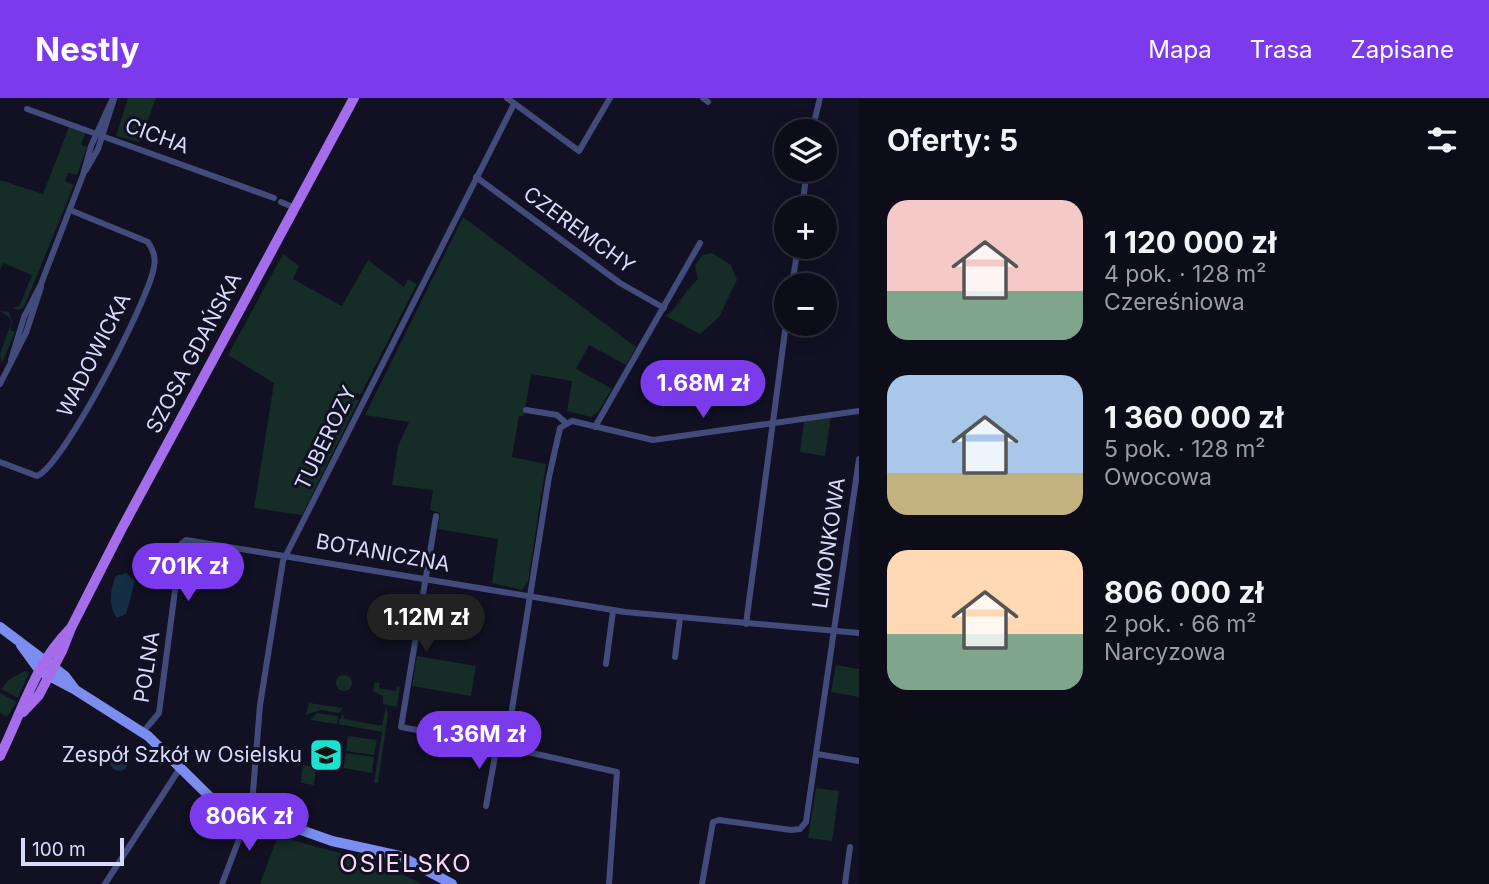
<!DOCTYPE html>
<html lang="pl">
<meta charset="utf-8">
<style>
:root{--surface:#0d0d1a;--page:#1b1b27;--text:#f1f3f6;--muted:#9a9ca2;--line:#2d2d39;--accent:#7c3aed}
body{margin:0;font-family:Inter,sans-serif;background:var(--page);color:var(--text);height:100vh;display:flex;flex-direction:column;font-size:26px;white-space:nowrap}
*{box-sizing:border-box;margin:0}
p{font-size:23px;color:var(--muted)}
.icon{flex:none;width:38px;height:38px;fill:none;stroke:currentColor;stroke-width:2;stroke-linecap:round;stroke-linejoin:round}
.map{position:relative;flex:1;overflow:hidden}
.details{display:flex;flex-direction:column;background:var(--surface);width:630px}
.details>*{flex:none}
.fabs{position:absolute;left:774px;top:21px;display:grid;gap:14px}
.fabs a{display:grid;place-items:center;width:63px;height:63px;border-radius:50%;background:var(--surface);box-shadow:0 4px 18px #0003,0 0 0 2px var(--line);font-size:35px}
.scale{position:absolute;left:21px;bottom:18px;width:103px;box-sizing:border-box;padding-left:7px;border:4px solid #d8dafa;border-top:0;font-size:19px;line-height:24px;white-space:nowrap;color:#d8dafa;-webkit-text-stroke:5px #111123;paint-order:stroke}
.price{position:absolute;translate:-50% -60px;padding:0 16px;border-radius:24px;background:var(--accent);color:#fff;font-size:23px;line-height:46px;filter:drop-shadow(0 2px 4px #0008)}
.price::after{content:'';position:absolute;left:50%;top:42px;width:21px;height:16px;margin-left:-10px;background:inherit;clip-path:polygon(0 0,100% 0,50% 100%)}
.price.active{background:#222;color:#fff}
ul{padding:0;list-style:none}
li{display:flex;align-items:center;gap:21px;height:175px;padding:0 28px}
li span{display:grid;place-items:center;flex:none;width:196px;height:140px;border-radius:21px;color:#555}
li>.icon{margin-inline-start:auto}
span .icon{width:84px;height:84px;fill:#fffc;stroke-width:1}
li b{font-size:30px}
h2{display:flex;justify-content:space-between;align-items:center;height:84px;padding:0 28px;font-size:30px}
header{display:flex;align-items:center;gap:42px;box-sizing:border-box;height:98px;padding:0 35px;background:var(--accent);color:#fff}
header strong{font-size:33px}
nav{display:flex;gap:38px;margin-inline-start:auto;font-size:24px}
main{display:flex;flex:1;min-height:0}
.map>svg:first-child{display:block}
.green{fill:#152c27}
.water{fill:#142f43}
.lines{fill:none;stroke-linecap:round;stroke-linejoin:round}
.street{stroke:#424b7c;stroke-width:6}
.secondary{stroke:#7b8dee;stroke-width:10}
.primary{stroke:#a56dec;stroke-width:10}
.labels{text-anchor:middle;stroke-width:6;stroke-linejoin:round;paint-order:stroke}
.street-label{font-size:21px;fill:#d8dafa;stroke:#111123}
.poi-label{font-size:21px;fill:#d8dafa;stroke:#111123;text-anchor:end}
.quarter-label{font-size:24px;letter-spacing:2px;fill:#fadaf4;stroke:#111123}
</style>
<header>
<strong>Nestly</strong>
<nav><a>Mapa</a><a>Trasa</a><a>Zapisane</a></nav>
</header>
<main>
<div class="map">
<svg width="859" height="786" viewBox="0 0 859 786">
<rect width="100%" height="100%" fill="#111123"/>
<!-- green -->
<g class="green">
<polygon points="128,0 156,0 140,44 116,38"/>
<polygon points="69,29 86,34 81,47 87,49 77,77 68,75 65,83 74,87 24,209 19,212 13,210 20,207 32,177 3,165 0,172 0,82 43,96"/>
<polygon points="463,119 636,249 626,267 589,247 576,271 612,291 598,314 591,319 567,313 572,283 531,276 524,318 519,318 512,359 546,366 528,484 522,492 492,485 498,441 438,431 440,415 430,412 433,392 392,387 398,348 409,324 365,317"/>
<path d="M712,155L731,167L737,182L719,219L700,236L666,218C681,206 684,193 698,181L695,167L703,157Z"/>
<polygon points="283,156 299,168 293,181 342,208 368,162 404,189 408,181 417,186 361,296 355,295 354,301 359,302 302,417 254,410 274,285 228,257"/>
<polygon points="0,213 9,214 12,225 10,232 15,234 2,265 0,256 11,225 9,219"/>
<polygon points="831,320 825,358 800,354 804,324"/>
<polygon points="417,558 476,568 471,598 412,588"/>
<polygon points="836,567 859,571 859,599 831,594"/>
<polygon points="25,573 29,575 18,600 1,591 8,582"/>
<circle cx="344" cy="585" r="8"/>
<polygon points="375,584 380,585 379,590 396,593 397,588 400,589 397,609 383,606 383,598 373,593"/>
<polygon points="0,595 17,604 7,619 0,615"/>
<polygon points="309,605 343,610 339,615 320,612 306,617"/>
<polygon points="386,609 388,616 378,685 374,685 382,634 338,626 343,615 344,621 382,628"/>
<polygon points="317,615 338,618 337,626 310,622"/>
<polygon points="348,638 377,642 374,657 346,653"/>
<polygon points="346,655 374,659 372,675 343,670"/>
<polygon points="303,667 316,669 314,687 301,685"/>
<polygon points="816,690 839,693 832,743 808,740"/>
<polygon points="224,709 240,715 243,725 218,717"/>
<path d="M278,737C325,754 378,760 421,786H260Z"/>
<polygon points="370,755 397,760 415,774 411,778 394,768 350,758"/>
</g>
<!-- water -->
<g class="water">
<path d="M126,475L135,483L126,516L117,520C108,509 110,491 116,478Z"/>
<circle cx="119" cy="664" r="9"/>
</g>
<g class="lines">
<!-- street -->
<g class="street">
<polyline points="507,0 579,53 610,0"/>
<polyline points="703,0 708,4"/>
<polyline points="27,11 274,100"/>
<polyline points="812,33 820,0"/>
<polyline points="86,72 98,51 114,1"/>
<polyline points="476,79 620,185 664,210"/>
<polyline points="281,104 295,110"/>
<polyline points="802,110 807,72"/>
<polyline points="792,187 798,149"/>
<polyline points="11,262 24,219 41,186 83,77 91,48 113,0"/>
<polyline points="0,286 26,235 41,189"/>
<polyline points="526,312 557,317 566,325"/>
<polyline points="595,329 700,145"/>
<path d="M0,364L37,378C64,367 149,201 154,169C156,159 153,152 148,144L70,112"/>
<polyline points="436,418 401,629 492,646 617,674 609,786"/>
<polyline points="746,526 786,226"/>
<polyline points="675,559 680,520"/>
<polyline points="606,566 613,513"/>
<polyline points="143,634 159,615 181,446 186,442 625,514 859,535"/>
<polyline points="506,649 549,379 560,330 572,323 653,342 859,313"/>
<polyline points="817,656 859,663"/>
<polyline points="486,708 497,647"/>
<polyline points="247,714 253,694 260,607 283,463 514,6"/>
<polyline points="105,786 180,670"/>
<polyline points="222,786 249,715"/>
<polyline points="702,786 713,724 719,722 791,732 800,731 806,724 859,361"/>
<polyline points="845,786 850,749"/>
</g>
<!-- secondary -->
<g class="secondary">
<polyline points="0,529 65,578 74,590"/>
<polyline points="21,547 40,573 74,591 148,638 211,700 332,743 400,758 452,786"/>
</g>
<!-- primary -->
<g class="primary">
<polyline points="23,614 39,597 62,553 71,530 121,432 354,0"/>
<path d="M0,658C21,616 35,566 69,532"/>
</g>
</g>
<!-- icons -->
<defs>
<symbol id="school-square" viewBox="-11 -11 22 22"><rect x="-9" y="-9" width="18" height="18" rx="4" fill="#1de1d0" stroke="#111123"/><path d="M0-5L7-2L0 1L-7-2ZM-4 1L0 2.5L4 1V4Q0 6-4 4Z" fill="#111"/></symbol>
</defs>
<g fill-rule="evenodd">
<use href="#school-square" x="307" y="638" width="38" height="38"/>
</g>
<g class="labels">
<!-- street labels -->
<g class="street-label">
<text transform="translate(157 38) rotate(20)" y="7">CICHA</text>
<text transform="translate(579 132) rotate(36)" y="7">CZEREMCHY</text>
<text transform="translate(194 255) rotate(-62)" y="7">SZOSA GDAŃSKA</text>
<text transform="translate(94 257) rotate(-63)" y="7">WADOWICKA</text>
<text transform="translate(326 340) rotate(-64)" y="7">TUBEROZY</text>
<text transform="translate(829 445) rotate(-82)" y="7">LIMONKOWA</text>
<text transform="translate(383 455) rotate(10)" y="7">BOTANICZNA</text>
<text transform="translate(147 569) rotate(-81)" y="7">POLNA</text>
</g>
<!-- poi labels -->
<g class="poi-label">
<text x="302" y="664">Zespół Szkół w Osielsku</text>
</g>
<!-- quarter labels -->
<g class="quarter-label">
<text x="406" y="774">OSIELSKO</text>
</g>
</g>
</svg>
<div class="fabs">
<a><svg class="icon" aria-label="layers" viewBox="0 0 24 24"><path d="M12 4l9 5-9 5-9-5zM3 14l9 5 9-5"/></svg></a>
<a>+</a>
<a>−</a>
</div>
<div class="scale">100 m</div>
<b class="price" style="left:703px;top:322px">1.68M zł</b>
<b class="price" style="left:188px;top:505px">701K zł</b>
<b class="price active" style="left:426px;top:556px">1.12M zł</b>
<b class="price" style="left:479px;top:673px">1.36M zł</b>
<b class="price" style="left:249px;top:755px">806K zł</b>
</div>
<section class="details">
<h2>Oferty: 5<svg class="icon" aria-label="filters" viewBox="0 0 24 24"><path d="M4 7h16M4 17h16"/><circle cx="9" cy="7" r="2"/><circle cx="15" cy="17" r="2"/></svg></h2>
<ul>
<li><span style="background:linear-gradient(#f6c9c9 65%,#7fa58c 0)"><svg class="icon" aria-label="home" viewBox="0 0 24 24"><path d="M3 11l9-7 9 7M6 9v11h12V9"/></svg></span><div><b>1 120 000 zł</b><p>4 pok. · 128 m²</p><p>Czereśniowa</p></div></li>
<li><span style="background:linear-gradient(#a9c7e8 70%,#c2b280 0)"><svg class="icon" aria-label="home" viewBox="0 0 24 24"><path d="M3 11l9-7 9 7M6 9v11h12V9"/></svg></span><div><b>1 360 000 zł</b><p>5 pok. · 128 m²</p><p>Owocowa</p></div></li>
<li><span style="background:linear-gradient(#ffd9b3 60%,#7fa58c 0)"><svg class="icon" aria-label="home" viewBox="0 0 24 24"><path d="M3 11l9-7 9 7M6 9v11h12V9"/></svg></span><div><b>806 000 zł</b><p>2 pok. · 66 m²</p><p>Narcyzowa</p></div></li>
</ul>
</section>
</main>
